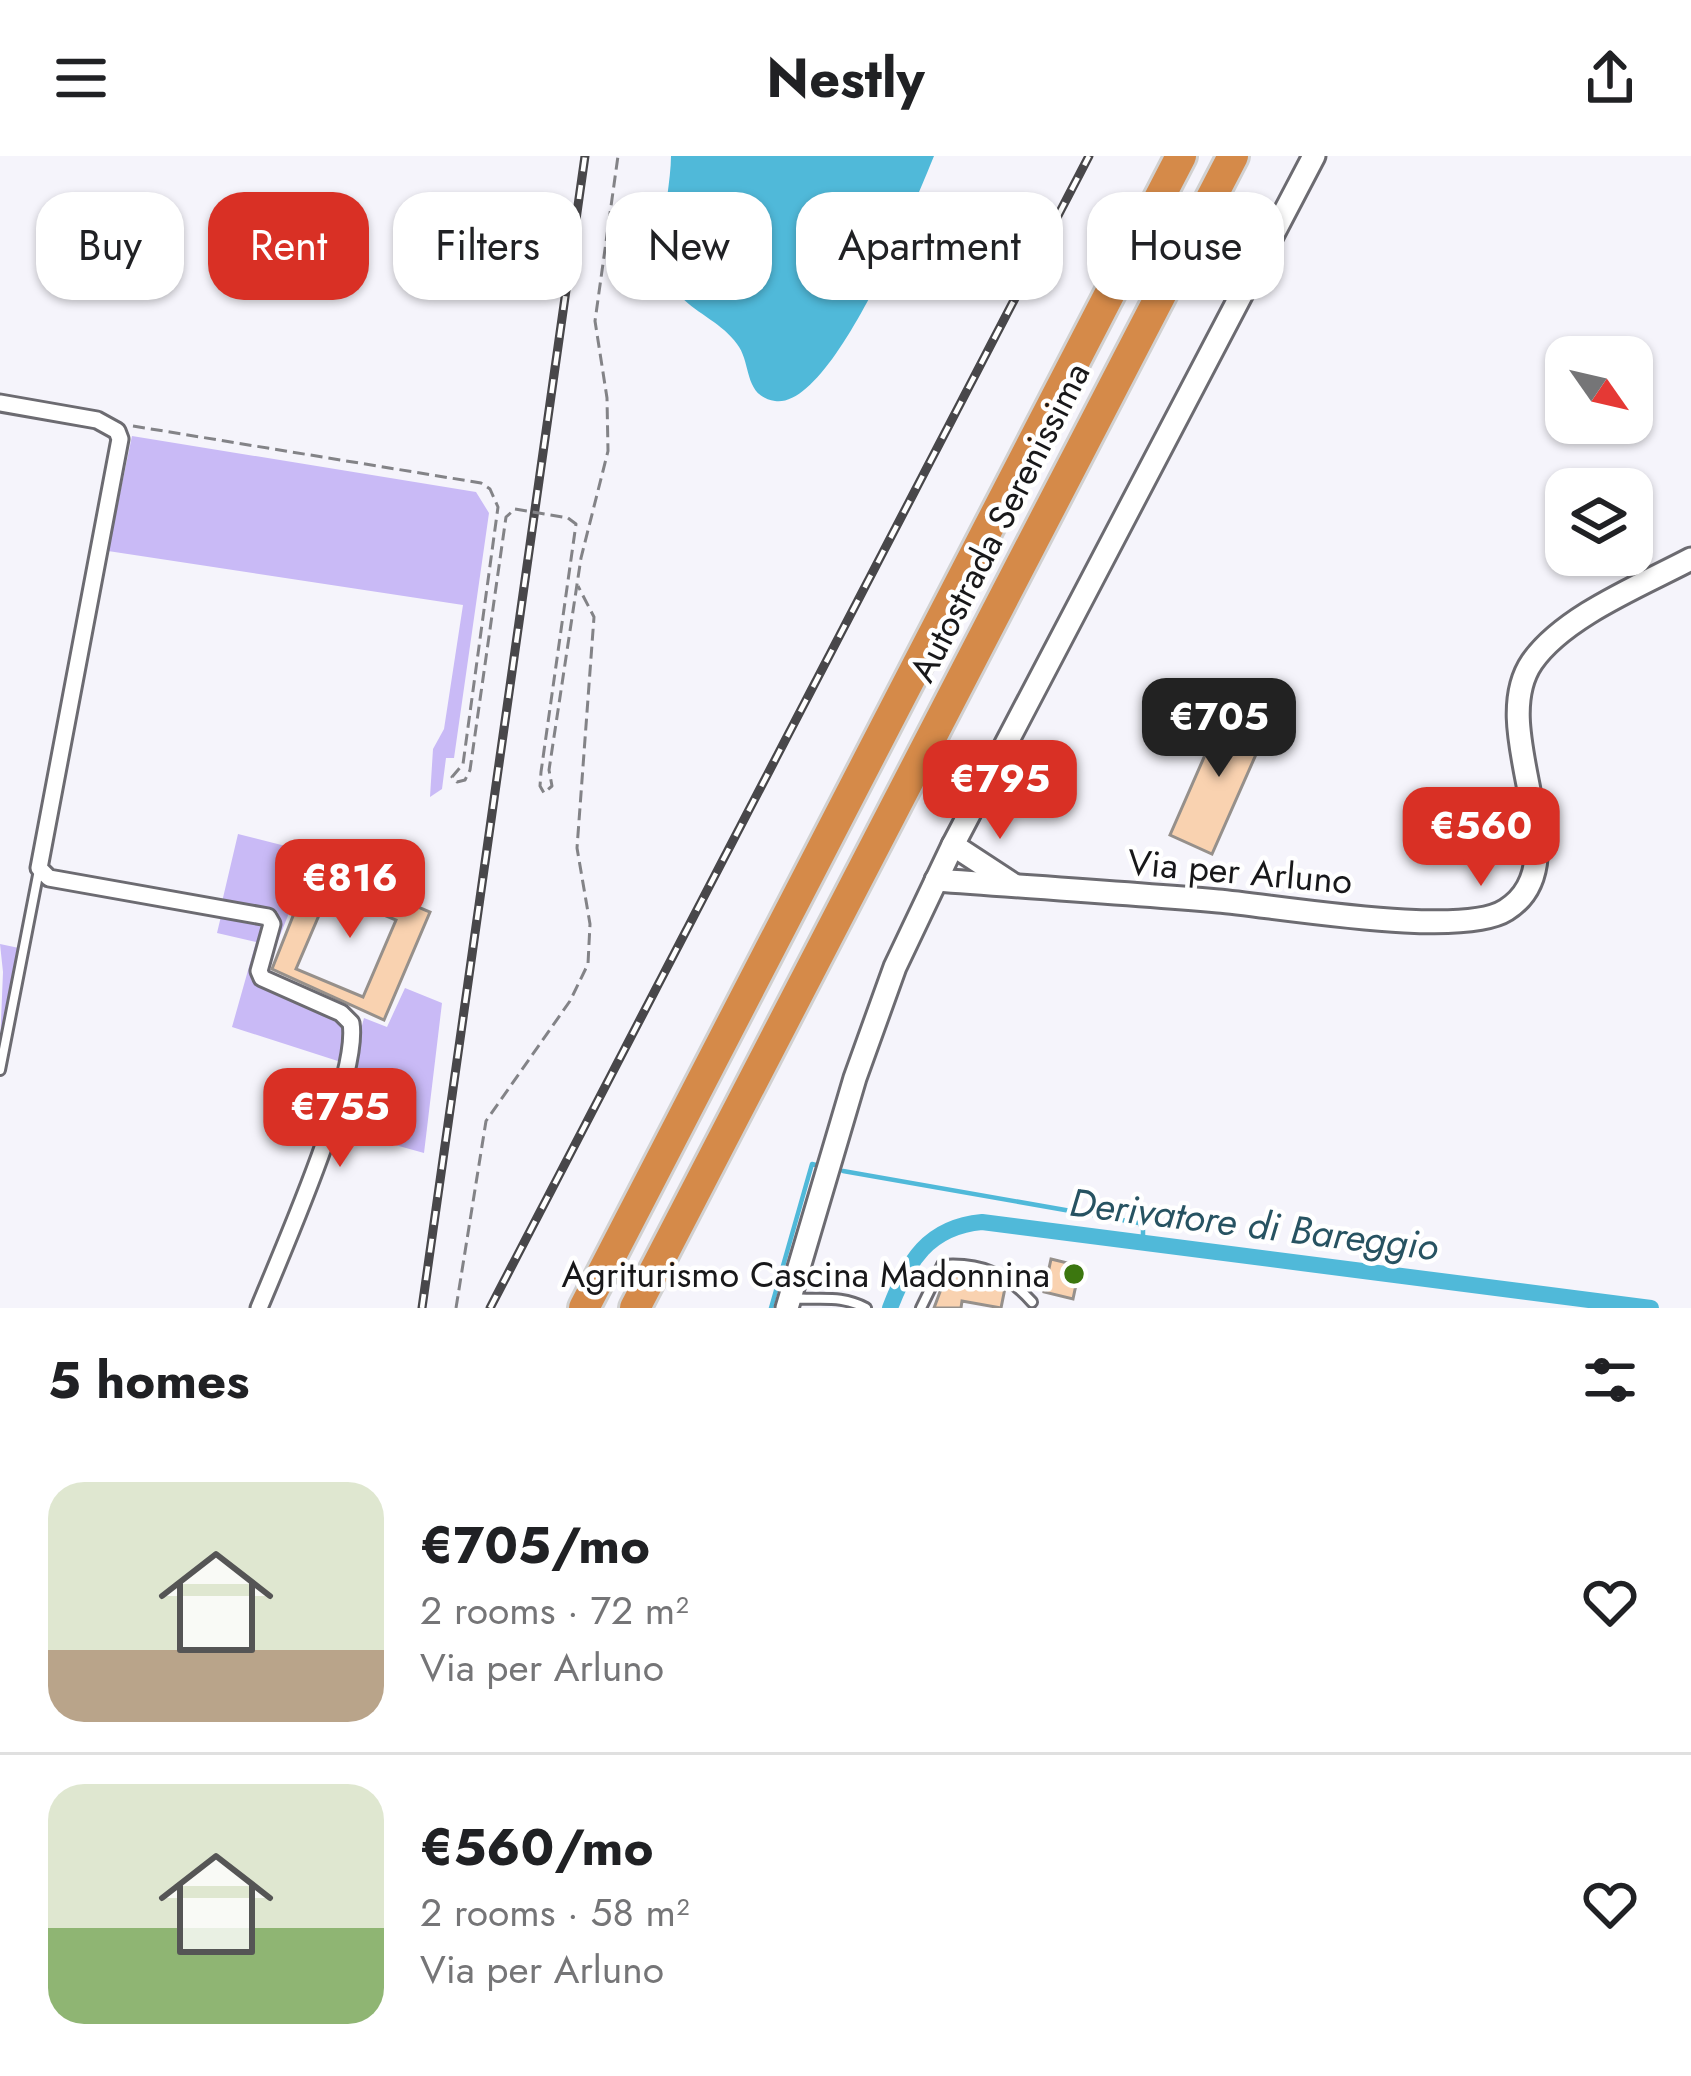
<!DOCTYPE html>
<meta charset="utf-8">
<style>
:root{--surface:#fff;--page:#f2f2f2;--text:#202124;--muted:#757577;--line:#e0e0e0;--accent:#d93025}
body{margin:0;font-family:Jost,sans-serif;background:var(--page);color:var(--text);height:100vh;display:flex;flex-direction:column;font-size:45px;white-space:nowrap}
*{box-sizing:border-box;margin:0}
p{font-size:39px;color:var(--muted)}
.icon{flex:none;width:66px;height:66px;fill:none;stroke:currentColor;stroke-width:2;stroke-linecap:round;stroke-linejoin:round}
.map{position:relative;height:1152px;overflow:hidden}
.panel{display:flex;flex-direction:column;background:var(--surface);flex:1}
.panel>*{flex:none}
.top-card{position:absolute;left:36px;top:36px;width:1620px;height:108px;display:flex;gap:24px}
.needle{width:78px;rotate:124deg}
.buttons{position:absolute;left:1545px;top:180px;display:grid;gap:24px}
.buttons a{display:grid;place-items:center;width:108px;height:108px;border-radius:24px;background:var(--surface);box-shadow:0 3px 9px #0004;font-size:60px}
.price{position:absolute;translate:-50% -102px;padding:0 27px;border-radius:24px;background:var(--accent);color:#fff;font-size:39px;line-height:78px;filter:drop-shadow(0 3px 6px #0008)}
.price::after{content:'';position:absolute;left:50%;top:72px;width:36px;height:27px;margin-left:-18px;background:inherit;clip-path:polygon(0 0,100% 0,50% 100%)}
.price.active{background:#222;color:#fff}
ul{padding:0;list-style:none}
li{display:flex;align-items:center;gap:36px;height:300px;padding:0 48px}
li+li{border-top:3px solid var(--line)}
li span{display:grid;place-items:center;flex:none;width:336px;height:240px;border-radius:36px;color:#555}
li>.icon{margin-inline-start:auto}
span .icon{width:144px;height:144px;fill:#fffc;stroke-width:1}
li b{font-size:51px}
h2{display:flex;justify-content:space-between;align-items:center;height:144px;padding:0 48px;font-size:51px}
.tag{padding:0 42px;border-radius:36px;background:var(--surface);box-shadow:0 3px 9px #0004;font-size:42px;line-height:108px}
.tag.active{background:var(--accent);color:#fff}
header{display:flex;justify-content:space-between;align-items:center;height:156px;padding:0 48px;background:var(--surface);font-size:54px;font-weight:700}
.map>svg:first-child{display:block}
.green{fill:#c9baf6}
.water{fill:#50b9d9}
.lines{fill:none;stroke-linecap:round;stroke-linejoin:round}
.stream{stroke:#50b9d9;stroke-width:4.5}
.canal{stroke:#50b9d9;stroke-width:16}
.building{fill:#f9d2b0;stroke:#96908b;stroke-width:3;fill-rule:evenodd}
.lane-casing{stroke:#6c6b71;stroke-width:14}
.street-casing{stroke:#6c6b71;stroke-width:21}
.secondary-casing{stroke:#6c6b71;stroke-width:27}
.highway-casing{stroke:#d1d1d1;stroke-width:36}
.path{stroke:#838387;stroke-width:3;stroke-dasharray:12 6;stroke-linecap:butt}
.lane{stroke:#fff;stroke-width:8}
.street{stroke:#fff;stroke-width:15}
.secondary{stroke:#fff;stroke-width:21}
.highway{stroke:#d58a49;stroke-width:30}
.rail-casing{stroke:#48474a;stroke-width:9}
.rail{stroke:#fff;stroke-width:4.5;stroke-dasharray:14;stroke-linecap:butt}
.path-bridge{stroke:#838387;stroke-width:3;stroke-dasharray:12 6;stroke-linecap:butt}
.poi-dot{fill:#3c770f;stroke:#fff;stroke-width:4.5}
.labels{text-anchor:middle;stroke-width:9;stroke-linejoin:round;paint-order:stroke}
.street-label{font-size:36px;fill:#18181a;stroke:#fff}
.poi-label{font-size:36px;fill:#18181a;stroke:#fff;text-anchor:end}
.water-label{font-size:39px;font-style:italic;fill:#275362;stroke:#fff}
</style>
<header><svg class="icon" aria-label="menu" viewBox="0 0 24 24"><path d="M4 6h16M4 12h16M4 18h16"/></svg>Nestly<svg class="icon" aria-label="share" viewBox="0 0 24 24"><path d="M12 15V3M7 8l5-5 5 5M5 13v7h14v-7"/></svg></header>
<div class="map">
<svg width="1691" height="1152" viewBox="0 0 1691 1152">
<rect width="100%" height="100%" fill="#f5f4fb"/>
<!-- green -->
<g class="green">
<polygon points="132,280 476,336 489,357 454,602 446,602 442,633 430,641 433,593 444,573 463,449 108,395"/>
<polygon points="238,678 313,697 265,817 263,813 278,756 222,746"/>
<polygon points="222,756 262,764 265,769 251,824 344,865 344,907 232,871 256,786 217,777"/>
<polygon points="0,788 19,792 0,889 3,816"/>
<polygon points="405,832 442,847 424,997 334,972 364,862 387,871"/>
</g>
<!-- water -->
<path class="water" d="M671,0H934C915,46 832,254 775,245C743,240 752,207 737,188C723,168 698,158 681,141C648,110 671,41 671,0Z"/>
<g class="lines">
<!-- stream -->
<g class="stream">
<polyline points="843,1015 1139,1067 1143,1073 1143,1087"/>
<polyline points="771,1152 812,1008 816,1009"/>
</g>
<!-- canal -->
<path class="canal" d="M890,1152C908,1105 928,1071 982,1066L1651,1152"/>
</g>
<!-- building -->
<g class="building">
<polygon points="1226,551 1269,569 1212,698 1170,679"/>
<path d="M314,707L430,756L384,864L272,813ZM329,736L396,764L363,841L296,813Z"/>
<polygon points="1051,1103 1080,1110 1073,1143 1044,1136"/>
<polygon points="947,1117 1005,1132 1001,1152 962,1145 961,1152 934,1152"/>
</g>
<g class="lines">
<defs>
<g id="lane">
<polyline points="0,914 39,714"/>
<path d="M792,1142C819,1145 839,1138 866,1152"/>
<path d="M921,1152L942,1109C981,1106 1007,1118 1032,1146"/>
</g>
<path id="street" d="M0,247L97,264L117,275L120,283L39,712L49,722L268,761L272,768L259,815L262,822L341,857L351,867C360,920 282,1096 259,1152"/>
<g id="secondary">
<polyline points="953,689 1014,729"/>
<path d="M936,724C1030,731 1124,737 1218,745C1277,750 1461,783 1506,754C1583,706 1484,576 1532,506C1564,460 1642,429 1691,403"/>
<polyline points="787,1152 855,922 895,811 953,689 1314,0"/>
</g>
<g id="highway">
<polyline points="584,1152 1181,0"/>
<polyline points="635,1152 1233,0"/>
</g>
</defs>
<!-- lane casing -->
<use href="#lane" class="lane-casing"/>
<!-- street casing -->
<use href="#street" class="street-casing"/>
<!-- secondary casing -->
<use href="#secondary" class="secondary-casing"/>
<!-- highway casing -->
<use href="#highway" class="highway-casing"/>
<!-- path -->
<g class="path">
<polyline points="133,270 481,327 490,333 498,351 463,608 452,621 457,626 465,624 470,614 506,361 515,353"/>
<polyline points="568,362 576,368 541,616 540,630 544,637 552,630 549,614 581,402 608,295 607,242 595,165 618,0"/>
<polyline points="456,1152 486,965 570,845 588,808 590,768 577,692 594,461 578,430"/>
</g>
<!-- lane -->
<use href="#lane" class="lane"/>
<!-- street -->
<use href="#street" class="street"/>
<!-- secondary -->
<use href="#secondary" class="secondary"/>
<!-- highway -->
<use href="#highway" class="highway"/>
<defs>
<g id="rail">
<polyline points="422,1152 585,0"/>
<polyline points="490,1152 1089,0"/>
</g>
</defs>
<!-- rail casing -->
<use href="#rail" class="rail-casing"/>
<!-- rail -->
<use href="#rail" class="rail"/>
<!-- path-bridge -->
<polyline class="path-bridge" points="515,353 568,362"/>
</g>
<!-- markers -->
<circle class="poi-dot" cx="1074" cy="1118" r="12"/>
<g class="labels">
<!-- street labels -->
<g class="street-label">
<text transform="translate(999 366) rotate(-63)" y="13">Autostrada Serenissima</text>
<text transform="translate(1240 715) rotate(5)" y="13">Via per Arluno</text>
</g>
<!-- poi labels -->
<g class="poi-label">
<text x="1050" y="1131">Agriturismo Cascina Madonnina</text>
</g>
<!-- water labels -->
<g class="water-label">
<text transform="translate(1254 1068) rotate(7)" y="14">Derivatore di Bareggio</text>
</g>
</g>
</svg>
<div class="buttons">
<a><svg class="needle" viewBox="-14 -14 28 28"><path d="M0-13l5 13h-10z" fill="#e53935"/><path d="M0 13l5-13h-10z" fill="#757577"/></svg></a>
<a><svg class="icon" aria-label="layers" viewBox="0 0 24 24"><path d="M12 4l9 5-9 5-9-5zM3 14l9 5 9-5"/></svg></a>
</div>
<b class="price active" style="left:1219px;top:624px">€705</b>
<b class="price" style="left:1000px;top:686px">€795</b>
<b class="price" style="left:1481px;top:733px">€560</b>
<b class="price" style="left:350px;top:785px">€816</b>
<b class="price" style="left:340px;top:1014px">€755</b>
<div class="top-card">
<a class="tag">Buy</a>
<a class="tag active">Rent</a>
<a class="tag">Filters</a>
<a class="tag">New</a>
<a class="tag">Apartment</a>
<a class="tag">House</a>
</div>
</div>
<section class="panel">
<h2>5 homes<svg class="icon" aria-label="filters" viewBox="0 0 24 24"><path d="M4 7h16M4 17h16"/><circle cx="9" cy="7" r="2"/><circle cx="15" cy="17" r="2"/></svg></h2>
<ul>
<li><span style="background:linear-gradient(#dfe7d0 70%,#b9a48a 0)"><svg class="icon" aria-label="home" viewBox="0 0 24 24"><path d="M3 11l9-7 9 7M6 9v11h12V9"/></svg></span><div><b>€705/mo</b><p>2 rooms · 72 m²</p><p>Via per Arluno</p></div><svg class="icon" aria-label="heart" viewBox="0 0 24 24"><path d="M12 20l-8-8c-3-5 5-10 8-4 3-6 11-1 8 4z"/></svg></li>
<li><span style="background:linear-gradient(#dfe7d0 60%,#8fb573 0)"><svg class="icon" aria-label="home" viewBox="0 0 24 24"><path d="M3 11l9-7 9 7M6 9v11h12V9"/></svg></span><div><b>€560/mo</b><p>2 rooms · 58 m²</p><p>Via per Arluno</p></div><svg class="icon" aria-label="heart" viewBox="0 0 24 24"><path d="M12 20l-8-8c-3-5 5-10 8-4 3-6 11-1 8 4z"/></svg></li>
</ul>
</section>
